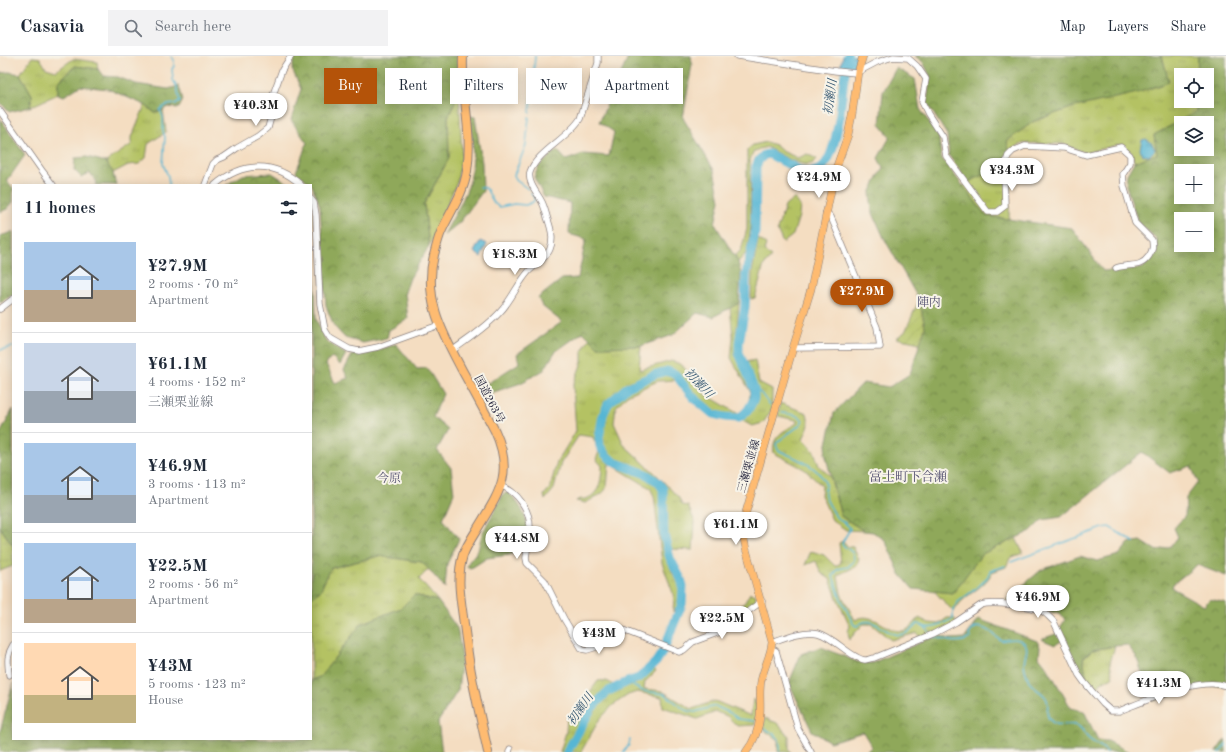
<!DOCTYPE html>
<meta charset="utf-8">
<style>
:root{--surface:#fff;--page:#f2f2f3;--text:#1f2937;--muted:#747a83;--line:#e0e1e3;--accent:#b45309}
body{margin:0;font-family:"Old Standard TT","Noto Serif JP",serif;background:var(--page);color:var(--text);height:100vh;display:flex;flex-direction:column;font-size:15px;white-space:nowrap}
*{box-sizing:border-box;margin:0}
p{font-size:13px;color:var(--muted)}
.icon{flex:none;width:22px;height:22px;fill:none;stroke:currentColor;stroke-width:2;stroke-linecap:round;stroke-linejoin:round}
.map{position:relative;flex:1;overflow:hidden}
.sheet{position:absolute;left:12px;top:128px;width:300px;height:556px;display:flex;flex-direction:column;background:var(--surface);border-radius:0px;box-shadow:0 2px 10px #0003}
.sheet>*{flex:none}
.banner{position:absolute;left:324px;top:12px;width:380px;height:36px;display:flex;gap:8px}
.controls{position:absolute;left:1174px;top:12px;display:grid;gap:8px}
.controls a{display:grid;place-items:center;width:40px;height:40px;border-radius:0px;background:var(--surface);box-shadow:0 2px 10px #0003;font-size:20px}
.price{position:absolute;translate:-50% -34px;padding:0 9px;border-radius:14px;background:#fff;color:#222;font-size:13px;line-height:26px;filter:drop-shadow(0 1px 2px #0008)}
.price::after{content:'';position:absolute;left:50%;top:24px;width:12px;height:9px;margin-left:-6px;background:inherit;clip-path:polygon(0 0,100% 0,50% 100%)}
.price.current{background:var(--accent);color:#fff}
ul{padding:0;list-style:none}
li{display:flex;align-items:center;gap:12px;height:100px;padding:0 12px}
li+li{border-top:1px solid var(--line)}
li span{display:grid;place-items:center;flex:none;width:112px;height:80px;border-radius:0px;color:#555}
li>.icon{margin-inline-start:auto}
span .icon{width:48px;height:48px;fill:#fffc;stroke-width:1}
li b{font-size:17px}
h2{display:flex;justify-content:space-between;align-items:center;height:48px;padding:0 12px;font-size:17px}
.pill{padding:0 14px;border-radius:0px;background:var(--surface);box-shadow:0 2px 10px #0003;font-size:14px;line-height:36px}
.pill.current{background:var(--accent);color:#fff}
header{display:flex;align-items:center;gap:24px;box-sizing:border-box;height:56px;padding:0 20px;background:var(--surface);border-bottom:1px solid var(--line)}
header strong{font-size:19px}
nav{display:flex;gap:22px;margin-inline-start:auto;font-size:14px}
.search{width:280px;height:36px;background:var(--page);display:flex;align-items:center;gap:10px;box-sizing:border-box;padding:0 14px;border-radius:0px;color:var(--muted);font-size:15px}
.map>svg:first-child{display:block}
.grass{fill:url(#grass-tufts);stroke:#6b7250}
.forest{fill:url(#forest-crowns);stroke:#58654a;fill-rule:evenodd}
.garden{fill:url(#garden-furrows);stroke:#6b7250}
.water{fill:url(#water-ripples);stroke:#3c6c88}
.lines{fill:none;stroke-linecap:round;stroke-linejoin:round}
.stream{stroke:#56b6d4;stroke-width:1.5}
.river{stroke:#56b6d4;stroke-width:9}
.minor-casing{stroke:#8b807e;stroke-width:7}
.major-casing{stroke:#8b807e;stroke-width:8}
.highway-casing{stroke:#8b807e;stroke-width:10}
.minor{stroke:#fff;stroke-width:5.5}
.major{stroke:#febb71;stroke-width:7}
.highway{stroke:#febb71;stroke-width:8}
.labels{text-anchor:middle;stroke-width:4;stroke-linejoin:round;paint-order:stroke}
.street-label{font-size:11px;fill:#22223b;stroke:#f7f3e8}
.water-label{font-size:12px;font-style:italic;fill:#345671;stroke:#f7f3e8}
.neighbourhood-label{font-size:12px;fill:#545171;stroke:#f7f3e8}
.quarter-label{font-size:13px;fill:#545171;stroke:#f7f3e8}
</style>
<header>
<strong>Casavia</strong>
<div class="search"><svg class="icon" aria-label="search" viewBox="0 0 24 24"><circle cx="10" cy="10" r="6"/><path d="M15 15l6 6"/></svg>Search here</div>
<nav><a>Map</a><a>Layers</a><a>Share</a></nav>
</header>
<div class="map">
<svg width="1226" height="696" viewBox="0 0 1226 696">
<defs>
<pattern id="grass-tufts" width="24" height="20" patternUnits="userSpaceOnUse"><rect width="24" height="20" fill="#b4c264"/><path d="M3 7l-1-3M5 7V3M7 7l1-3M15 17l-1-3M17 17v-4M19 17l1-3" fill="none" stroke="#9aa658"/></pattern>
<pattern id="forest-crowns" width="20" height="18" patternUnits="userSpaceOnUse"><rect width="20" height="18" fill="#8fa85a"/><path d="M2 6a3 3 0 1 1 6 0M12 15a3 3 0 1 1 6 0" fill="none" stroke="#74884c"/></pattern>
<pattern id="garden-furrows" width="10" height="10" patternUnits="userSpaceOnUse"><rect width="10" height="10" fill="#b4c264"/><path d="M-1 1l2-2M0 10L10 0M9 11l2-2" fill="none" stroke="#9aa658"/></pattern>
<pattern id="water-ripples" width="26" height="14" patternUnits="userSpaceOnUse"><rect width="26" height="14" fill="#56b6d4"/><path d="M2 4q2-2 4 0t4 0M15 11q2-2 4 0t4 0" fill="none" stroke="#4794ad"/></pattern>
</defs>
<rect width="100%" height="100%" fill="#f7f3e8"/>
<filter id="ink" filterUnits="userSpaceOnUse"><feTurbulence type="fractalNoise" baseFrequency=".025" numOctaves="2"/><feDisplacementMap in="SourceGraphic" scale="8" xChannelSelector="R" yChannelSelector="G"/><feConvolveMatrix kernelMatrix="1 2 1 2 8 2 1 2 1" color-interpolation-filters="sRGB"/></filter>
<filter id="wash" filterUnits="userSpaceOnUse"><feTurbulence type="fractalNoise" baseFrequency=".012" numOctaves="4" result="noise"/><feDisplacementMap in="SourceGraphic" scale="16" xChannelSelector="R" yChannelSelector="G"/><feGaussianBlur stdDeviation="0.9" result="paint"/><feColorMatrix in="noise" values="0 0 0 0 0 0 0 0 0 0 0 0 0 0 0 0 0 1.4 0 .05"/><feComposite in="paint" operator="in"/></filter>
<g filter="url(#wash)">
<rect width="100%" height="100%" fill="#f4ddc1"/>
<!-- grass -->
<g class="grass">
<polygon points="1162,0 1198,0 1197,19 1181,19 1181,45 1196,45 1196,56 1154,79 1157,98 1134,106 1132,97 1121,88 1085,97 1064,88 1024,87 1009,94 1007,85 1034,65 1071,52 1169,26"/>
<polygon points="32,1 40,2 46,12 56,15 73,3 97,6 98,13 75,10 58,26 58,38 30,51 32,39 20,18"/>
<polygon points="459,36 462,99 457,126 429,190 424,148 449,102 448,61"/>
<polygon points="145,49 155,57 163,54 166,76 148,88 146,102 139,108 128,109 113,117 106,106 132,88 132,81"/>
<path d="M766,86L775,89L782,95L798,102L807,98L817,103C815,105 813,108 810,108C800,111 776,97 767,91L759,93L753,96L750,104L751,170L747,196L738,206L735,200L741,194L747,173V94L753,89Z"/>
<polygon points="1011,103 1009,163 986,160 963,130 968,126 999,112"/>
<polygon points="795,142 800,150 799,160 793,179 783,187 777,174 785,150"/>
<polygon points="758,183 766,188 764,195 771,201 764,209 755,242 751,243 752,217"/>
<path d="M739,247L735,299L741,307L755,304L759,327L772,334V353L763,367L752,370L739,363L708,356L677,324L658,325L627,339L616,351L614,367L624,389L658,420L679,442L682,449L688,450L695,466L693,494L671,493L666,495L672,516L681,530L679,548L673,556L674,540L662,507L654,440L650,432L609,407C606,436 612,433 585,447L576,445C580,442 584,444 588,442C601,436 601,422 602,410L596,403L599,396L593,381L579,379L561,407L554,433L545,444L544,439L550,432L557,406L576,375L573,330L582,306V295L590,282L598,291L641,290L639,314L672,305L682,309L705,338L737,357L743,355L749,346L750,335L731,302L733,281L730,252Z"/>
<path d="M780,347L807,357L809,369L803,383L814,395L819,410L830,420L841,460L864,475L846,474L832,464L821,439L822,430L804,413L774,397C771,380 784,375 797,367L796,364L778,360Z"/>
<polygon points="0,471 13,490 13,510 0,515"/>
<path d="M1016,482L1023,497L1010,502L1006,511L992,516C986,530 972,535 962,545C959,548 956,552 954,556L934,535L953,536L982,498Z"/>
<path d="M843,485L848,491H853L859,503L857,510L838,519L841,538L855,564C875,552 890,583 908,573C912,571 916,565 919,562L929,567L939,568L947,562H954L957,568L938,579L922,585L917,577L891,584L871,568H863L849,584L848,575L850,570L837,542L830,523L821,517L816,505L805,509L811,495L824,499L835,510L841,507L839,487Z"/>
<polygon points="379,500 422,506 429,513 419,523 438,545 414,539 401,552 361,568 320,621 311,624 311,541 320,535 331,512"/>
<polygon points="750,537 756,539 755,547 727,567 727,562 745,546"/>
<polygon points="1115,590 1110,607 1113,621 1101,626 1096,635 1088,629 1083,602 1092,594"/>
<path d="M654,613L656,615L645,626L644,633L662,635L692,653L715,645L751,660L753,643L757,648L755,669L737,670L727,660L716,656L697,663L663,651L662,641L637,636L628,639L613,649L599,664L581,696H560L566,676L567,662L574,657L598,625C608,623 611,627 618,634L627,630L637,627Z"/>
<polygon points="765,662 777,667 789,680 789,693 791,696 778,696 778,684 763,673"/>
</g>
<!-- forest -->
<g class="forest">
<polygon points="293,0 459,0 459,36 448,61 449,102 424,148 429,190 410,222 405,236 408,263 389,274 387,282 363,287 345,282 334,270 326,250 320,150 312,129 296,116 307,87 291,64 301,33 292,13 295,1"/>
<polygon points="626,0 691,0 692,8 683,62 714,114 720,144 715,168 738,206 741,218 739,247 713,261 697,257 673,279 641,290 598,291 583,276 555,296 544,314 521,327 479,341 474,329 482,322 488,327 519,307 517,298 562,266 542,250 538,242 562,223 578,222 586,183 569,178 570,147 544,141 534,121 539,110 557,94 566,104 583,98 609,100 614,76 599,66 628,2"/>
<polygon points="915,0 1162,0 1169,26 1137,37 1071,52 1034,65 1007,85 1009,94 999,112 968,126 949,100 947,79 927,47 930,20 923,6"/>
<path d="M1198,0H1226V520L1197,509L1173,528L1172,532L1204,550L1210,543L1226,547V629L1194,631L1152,645L1136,600L1127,589L1115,590L1092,594L1083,602L1088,629L1063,584L1055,589L1041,583L1056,578L1065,564L1060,558L1006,544L1041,514L1080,500L1097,505L1119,499L1129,487L1141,485L1157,495L1171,490L1178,481L1174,472L1185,460L1186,442L1198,426L1191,410L1170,417L1142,396L1061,461L1042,464L1031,475L982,498L953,537L913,533L900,518L885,484L873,476L864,475L841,460L825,397L834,357L863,327L889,331L910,318L925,271L919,244L884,182L872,155L870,137L883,112L878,102L890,81L880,68L883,36L896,12L915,23L920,53L939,81L941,101L986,160L1072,172L1103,215L1143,212L1155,195L1156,182L1138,167L1126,129L1127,118L1134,106L1157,98L1154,79L1196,56V45H1207V19H1197ZM1181,67H1207V93H1181ZM1181,115H1207V141H1181ZM1181,163H1207V189H1181Z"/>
<polygon points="75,10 98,13 103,20 118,21 136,28 168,33 179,30 183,44 179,52 167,51 163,54 155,57 145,49 108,33 80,30 64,40 58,38 58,26"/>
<polygon points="9,16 20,18 32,39 30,51 9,56 0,46 0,17"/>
<path d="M470,60L475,61L482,107L483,135L460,166L444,179C452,163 462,147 468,131C476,108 472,84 470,60Z"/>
<polygon points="0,62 25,99 7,125 13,132 13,146 7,153 0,156"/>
<polygon points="87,101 106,106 113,117 116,129 95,129 97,126 90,117 81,121 74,114 75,102"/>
<polygon points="272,117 291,129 226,129 243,119"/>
<polygon points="311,154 312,156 316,263 326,285 346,298 340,309 332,301 326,308 335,327 348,322 344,314 352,299 369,297 396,288 417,313 427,312 443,338 433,361 448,374 437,394 451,412 454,437 443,463 459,483 447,508 445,532 422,506 379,500 331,512 320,535 311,541"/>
<polygon points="13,176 13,239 0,246 0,180"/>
<polygon points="13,353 13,490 0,471 0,378"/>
<path d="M508,436C518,446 527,458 527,473C527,479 523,486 522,492L509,499L487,502L473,511L470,512L467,510L468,507L478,494L482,478L504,437Z"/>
<polygon points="414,539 438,545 457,572 462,600 458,634 438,666 442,696 0,696 0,676 13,627 13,683 311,683 311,624 320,621 361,568 401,552"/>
<polygon points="978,563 1037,585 1040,591 1039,601 1047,611 1071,652 1084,655 1098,684 1108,685 1129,696 865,696 872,691 863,676 830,686 812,675 789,627 801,598 821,591 858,606 872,607 938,579 950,583 965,582"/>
<polygon points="1225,683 1226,696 1216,696"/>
</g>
<!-- garden -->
<polygon class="garden" points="919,244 925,271 920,287 896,282 905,276"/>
<!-- water -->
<g class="water">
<polygon points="843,0 857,0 854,11 852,12 840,12"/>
<polygon points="1146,83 1152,87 1155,94 1149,100 1142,99 1140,93 1142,84"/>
<polygon points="480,185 487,188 481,201 474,196"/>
</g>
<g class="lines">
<!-- stream -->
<g class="stream">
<polyline points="530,57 535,0"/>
<path d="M169,129L168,120L163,108L165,81L163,75V61L160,54C169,45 172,51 180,46L177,31L173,24L172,13L174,10V4L171,0"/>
<polyline points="480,131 486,132 494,147 499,151 514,148 526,149 533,146 535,143 531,137"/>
<polyline points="528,133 517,125 514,119 526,89 529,61"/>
<polyline points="0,294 13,291"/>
<path d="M754,333C762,335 764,343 770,349"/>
<path d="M782,357C826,362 787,374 776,388L778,394C794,402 815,408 824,424C827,429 824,435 825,440C827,446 832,453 835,459C838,467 847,464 850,473L843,485L842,488C849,496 854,493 854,505L848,511L838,513L833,520L840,541L854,569L857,570C877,551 892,599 917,568C921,568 922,570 926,571C936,573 944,567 953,563V554L958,546L979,530L987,522L990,515L1005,510"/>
<polyline points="1011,506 1103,472 1109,471 1134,486"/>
<polyline points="925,571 930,577"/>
<path d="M932,580C945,584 958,589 970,582L969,578L973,573L977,571C982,572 988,573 991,576C995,579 996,582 1001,584C1007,585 1012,581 1019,584C1032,589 1025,598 1024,607C1024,612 1027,620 1029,625C1033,634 1044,635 1047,644C1050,651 1044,657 1050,664C1057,673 1070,665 1078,670C1083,673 1085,678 1088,682C1094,688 1101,689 1107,696"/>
<polyline points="627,626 643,635 665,638 685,654 695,656 715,650 730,657 739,663 754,665"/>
<path d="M765,673C777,678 781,683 780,696"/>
<polyline points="623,696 629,689 630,683"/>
<polyline points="1220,696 1226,688"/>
</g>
<!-- river -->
<path class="river" d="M567,696L591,653L607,636L627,626L639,622L656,606L663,595L682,548L683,530L681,523L670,502L664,479L663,433L658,426L646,418L614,406L605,398L600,390L599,382L603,359L608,348L626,332L656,318L667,315L675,318L693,341L713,358L725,361L739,362L743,359L748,354L754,343V333L739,297V287L745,251L746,218L755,178L756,111L759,104L764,99L769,98L803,116C811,117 820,115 825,108C837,93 841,50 843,31C844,20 847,10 848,0"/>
</g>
</g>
<g filter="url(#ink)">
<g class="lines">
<defs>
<g id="minor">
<path d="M737,0L836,15L856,17L877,6L893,1L908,2L917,10L926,23L922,46L928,58L943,81L946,100L988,156H997L1005,150L1004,112L1008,100L1013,95L1025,90L1064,92L1086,99L1121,91L1130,99V107L1123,118L1124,130L1135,167L1152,184C1153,191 1153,194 1149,200C1140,213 1130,207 1116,212"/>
<polyline points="0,55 43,116 53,129"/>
<polyline points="205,129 213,108 217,104 224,101 237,92 258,80 268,72 271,61 270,47 282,14 291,0"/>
<path d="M215,129C242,106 274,104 301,129"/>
<polyline points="311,143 314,147 316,159 320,248 325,274 330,282 349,293 359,295 378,291 439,269"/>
<polyline points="0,253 13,243"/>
<polyline points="793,292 880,291 877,271 831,161 826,156"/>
<path d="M452,295C469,282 486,272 501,255C512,243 518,227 529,215C536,208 546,203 550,193C554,183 551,173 548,164C546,158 545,152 542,146C538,138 527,126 530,116C537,96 568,82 580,63L598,7V0"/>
<path d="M501,430C517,435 530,454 530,471C530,481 527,492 526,502L527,507L545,525L564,563L582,593L587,594C594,592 601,590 606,586C612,581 615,575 623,574L679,596L684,594L693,586L720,576L762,545"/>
<path d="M772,586C786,581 804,574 818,577C834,581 852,603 865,604C868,604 871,602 874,602L933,578L956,566L981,549C992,545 1031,550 1042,555C1047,558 1050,562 1054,566L1079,619L1084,626L1103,648L1111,655H1119C1145,645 1200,620 1226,630"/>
<polyline points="772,593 776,595 798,673 811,696"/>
<path d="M9,619C8,607 6,600 13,589"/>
<polyline points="509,696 510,693"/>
</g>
<path id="major" d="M746,696C754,686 759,672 760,659C761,647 759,636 761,625C764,611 771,599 772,586L746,493L743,478L744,463L793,292L811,233L835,115L848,79L852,59L858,16L863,0"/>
<path id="highway" d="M463,0C461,37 473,78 467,115C464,137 450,156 441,176C438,183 436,192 434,199C423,243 442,276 462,314C473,334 484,354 495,375C515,419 498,438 476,475C471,483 466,491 463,499C456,522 461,545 464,568C466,584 468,600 471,616C476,643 482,669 488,696"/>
</defs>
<!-- minor casing -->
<use href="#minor" class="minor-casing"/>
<!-- major casing -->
<use href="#major" class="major-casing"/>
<!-- highway casing -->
<use href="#highway" class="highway-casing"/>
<!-- minor -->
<use href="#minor" class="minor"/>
<!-- major -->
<use href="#major" class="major"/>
<!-- highway -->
<use href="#highway" class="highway"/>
</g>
</g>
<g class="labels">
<!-- street labels -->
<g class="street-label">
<text transform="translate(490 343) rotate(62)" y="4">国道263号</text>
<text transform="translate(748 410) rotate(-74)" y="4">三瀬栗並線</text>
</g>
<!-- water labels -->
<g class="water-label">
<text transform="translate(830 41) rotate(-82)" y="4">初瀬川</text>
<text transform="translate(699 327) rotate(47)" y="4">初瀬川</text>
<text transform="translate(580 653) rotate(-55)" y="4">初瀬川</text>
</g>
<!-- neighbourhood labels -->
<g class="neighbourhood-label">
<text x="929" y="250">陣内</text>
<text x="389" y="426">今原</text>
</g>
<!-- quarter labels -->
<g class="quarter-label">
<text x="908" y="425">富士町下合瀬</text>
</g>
</g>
</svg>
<div class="controls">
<a><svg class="icon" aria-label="locate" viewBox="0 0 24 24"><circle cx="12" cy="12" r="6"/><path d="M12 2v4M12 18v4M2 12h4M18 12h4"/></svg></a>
<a><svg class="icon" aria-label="layers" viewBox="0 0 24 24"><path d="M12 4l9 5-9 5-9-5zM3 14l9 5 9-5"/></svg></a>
<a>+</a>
<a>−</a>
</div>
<b class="price" style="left:256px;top:71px">¥40.3M</b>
<b class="price" style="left:1012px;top:136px">¥34.3M</b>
<b class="price" style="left:819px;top:143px">¥24.9M</b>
<b class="price" style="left:515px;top:220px">¥18.3M</b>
<b class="price current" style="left:862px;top:257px">¥27.9M</b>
<b class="price" style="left:736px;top:490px">¥61.1M</b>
<b class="price" style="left:517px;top:504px">¥44.8M</b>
<b class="price" style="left:1038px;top:563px">¥46.9M</b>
<b class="price" style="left:722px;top:584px">¥22.5M</b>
<b class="price" style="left:599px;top:599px">¥43M</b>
<b class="price" style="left:1159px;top:649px">¥41.3M</b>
<div class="banner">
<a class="pill current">Buy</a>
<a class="pill">Rent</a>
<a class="pill">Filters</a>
<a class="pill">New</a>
<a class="pill">Apartment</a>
</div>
<section class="sheet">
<h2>11 homes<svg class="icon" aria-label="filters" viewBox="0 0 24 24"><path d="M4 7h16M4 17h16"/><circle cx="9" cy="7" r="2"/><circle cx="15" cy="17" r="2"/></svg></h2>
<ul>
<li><span style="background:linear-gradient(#a9c7e8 60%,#b9a48a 0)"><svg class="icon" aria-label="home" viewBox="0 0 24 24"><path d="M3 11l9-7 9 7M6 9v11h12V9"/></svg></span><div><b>¥27.9M</b><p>2 rooms · 70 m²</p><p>Apartment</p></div></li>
<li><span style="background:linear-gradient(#c9d6e8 60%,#9aa5b1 0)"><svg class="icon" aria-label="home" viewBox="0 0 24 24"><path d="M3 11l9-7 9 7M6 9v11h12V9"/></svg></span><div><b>¥61.1M</b><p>4 rooms · 152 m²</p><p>三瀬栗並線</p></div></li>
<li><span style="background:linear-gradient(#a9c7e8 65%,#9aa5b1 0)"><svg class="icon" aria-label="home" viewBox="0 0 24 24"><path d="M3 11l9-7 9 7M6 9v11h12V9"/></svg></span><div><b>¥46.9M</b><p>3 rooms · 113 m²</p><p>Apartment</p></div></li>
<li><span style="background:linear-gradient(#a9c7e8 70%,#b9a48a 0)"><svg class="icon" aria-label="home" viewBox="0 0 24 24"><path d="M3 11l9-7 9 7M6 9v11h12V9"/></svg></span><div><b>¥22.5M</b><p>2 rooms · 56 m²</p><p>Apartment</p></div></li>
<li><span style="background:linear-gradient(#ffd9b3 65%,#c2b280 0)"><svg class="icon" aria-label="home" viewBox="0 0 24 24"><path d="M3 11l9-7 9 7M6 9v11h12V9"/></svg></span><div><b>¥43M</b><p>5 rooms · 123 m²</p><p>House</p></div></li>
</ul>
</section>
</div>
